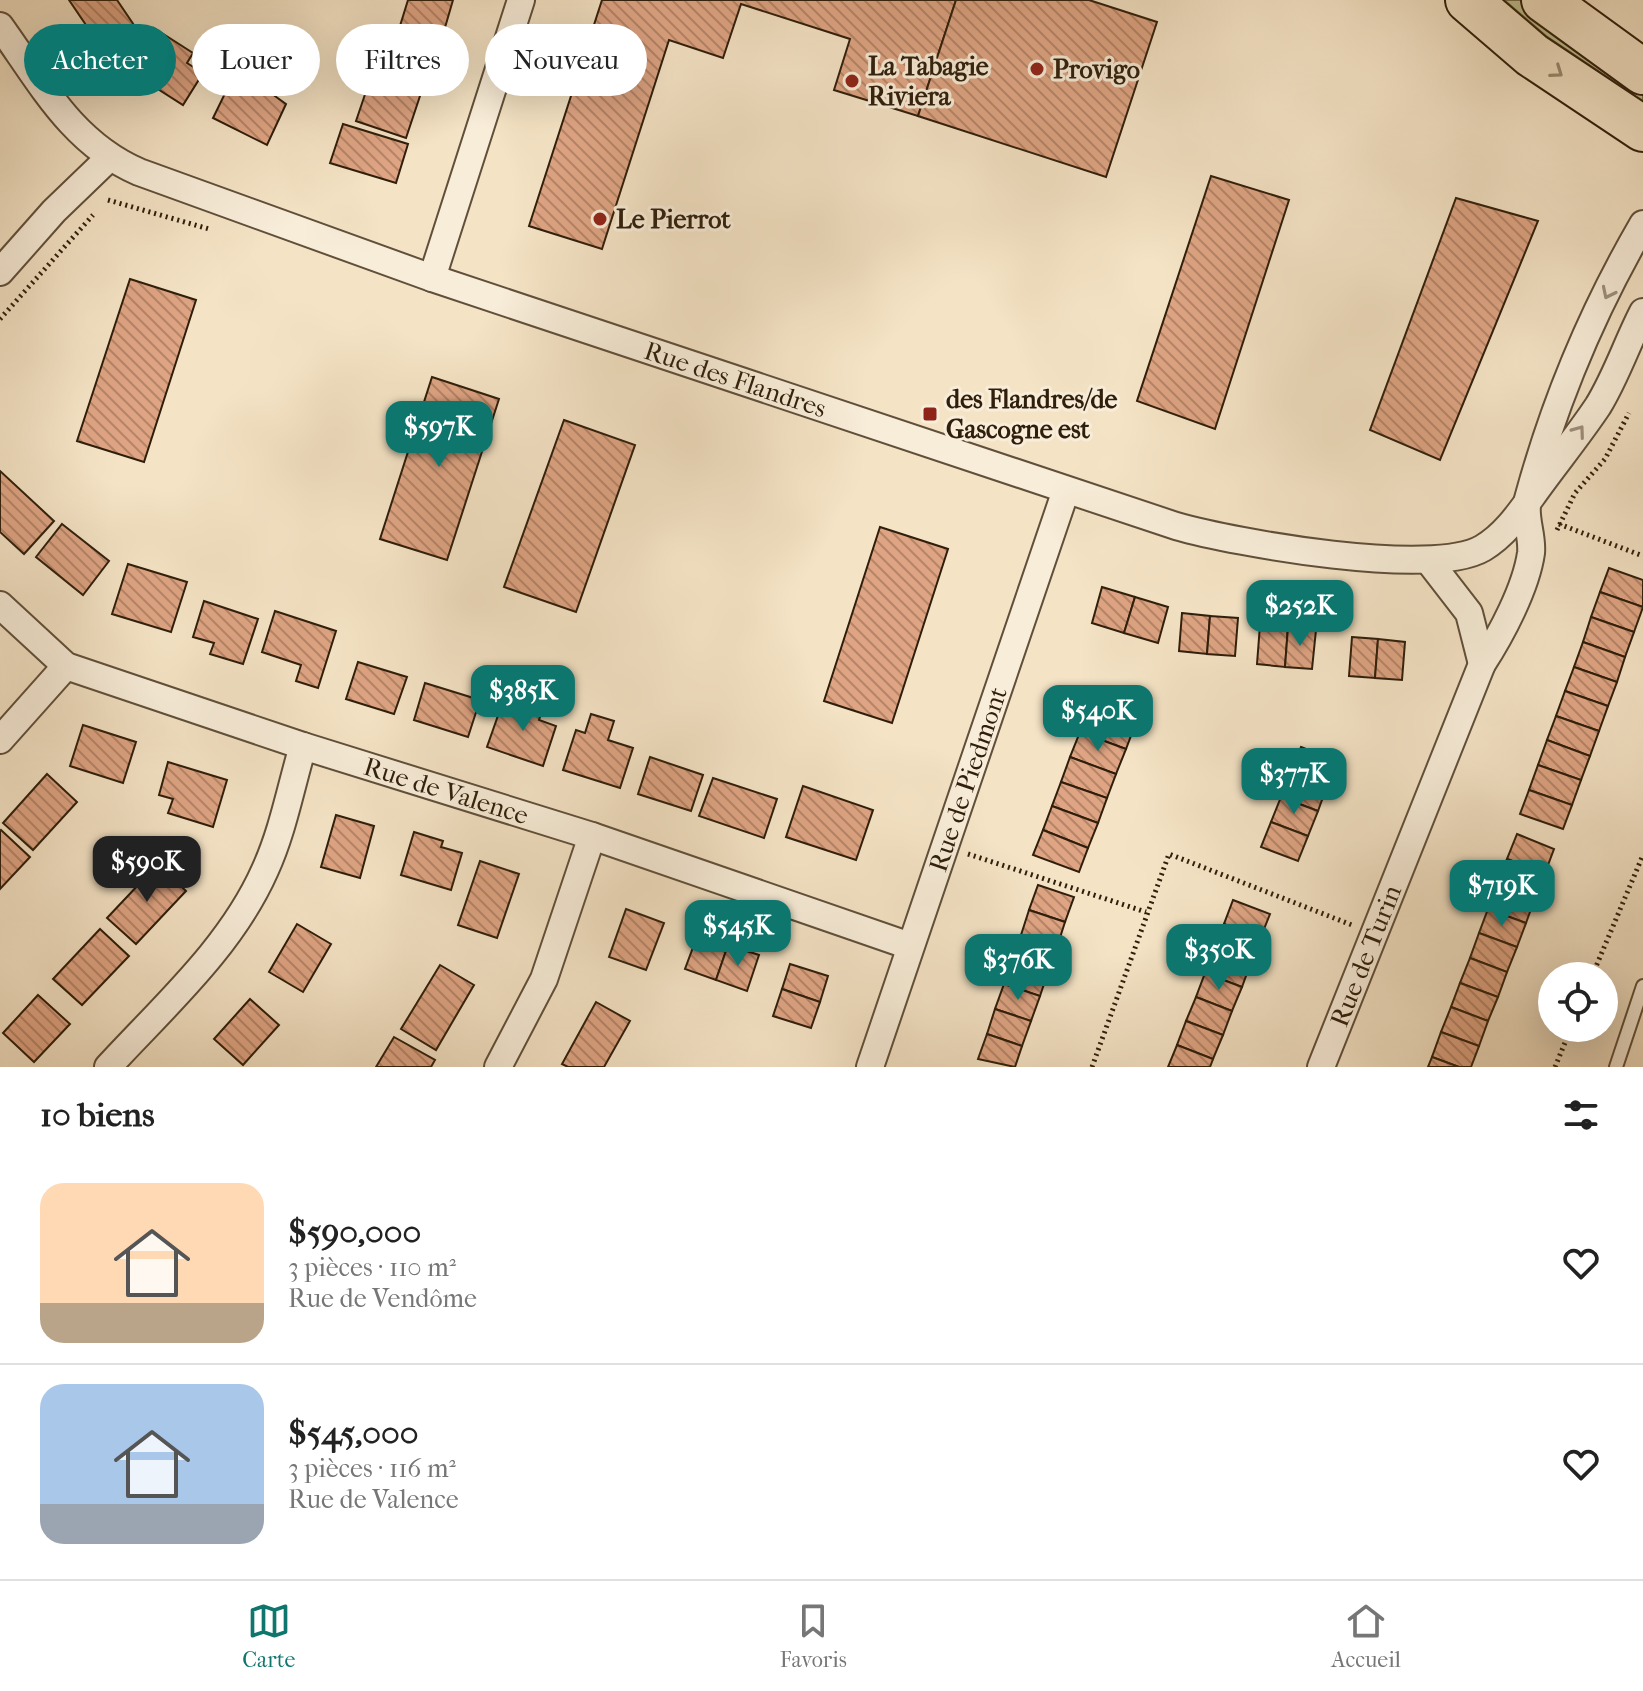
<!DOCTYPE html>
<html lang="fr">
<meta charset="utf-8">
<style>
:root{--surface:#fff;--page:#f2f2f2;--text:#222;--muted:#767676;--line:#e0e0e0;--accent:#0f766e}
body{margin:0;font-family:"IM FELL French Canon",serif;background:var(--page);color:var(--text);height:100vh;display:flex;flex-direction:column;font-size:30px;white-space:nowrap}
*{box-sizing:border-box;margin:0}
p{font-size:26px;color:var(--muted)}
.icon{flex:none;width:44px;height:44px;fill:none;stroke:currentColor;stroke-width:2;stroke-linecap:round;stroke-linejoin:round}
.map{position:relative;height:1067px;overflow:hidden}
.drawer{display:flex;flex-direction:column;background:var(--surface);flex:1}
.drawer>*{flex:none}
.hud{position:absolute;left:24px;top:24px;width:800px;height:72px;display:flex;gap:16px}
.tools{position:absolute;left:1538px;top:962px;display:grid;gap:16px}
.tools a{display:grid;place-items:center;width:80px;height:80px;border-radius:50%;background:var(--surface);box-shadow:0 8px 32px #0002;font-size:40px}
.price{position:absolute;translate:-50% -68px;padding:0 18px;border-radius:16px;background:var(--accent);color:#fff;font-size:26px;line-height:52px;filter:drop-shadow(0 2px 4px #0008)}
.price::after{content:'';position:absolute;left:50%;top:48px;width:24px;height:18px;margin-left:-12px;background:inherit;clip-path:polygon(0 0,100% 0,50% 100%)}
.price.on{background:#222;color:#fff}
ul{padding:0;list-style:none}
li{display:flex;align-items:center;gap:24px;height:200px;padding:0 40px}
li+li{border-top:2px solid var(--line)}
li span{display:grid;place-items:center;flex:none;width:224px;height:160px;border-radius:24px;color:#555}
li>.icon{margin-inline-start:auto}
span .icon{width:96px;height:96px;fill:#fffc;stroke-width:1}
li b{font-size:34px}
h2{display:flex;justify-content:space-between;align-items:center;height:96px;padding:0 40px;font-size:34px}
.pill{padding:0 28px;border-radius:36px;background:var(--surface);box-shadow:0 8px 32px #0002;font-size:28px;line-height:72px}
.pill.on{background:var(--accent);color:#fff}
.dock{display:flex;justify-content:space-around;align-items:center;height:112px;border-top:2px solid var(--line);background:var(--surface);font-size:22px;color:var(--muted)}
.dock a{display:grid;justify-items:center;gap:4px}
.dock .on{color:var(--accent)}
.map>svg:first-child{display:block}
.grass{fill:url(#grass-tufts);stroke:#77704e;stroke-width:2}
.building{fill:url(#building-back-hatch);stroke:#2f1e0b;stroke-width:2}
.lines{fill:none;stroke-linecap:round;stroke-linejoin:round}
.lane-casing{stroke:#604f3a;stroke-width:16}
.street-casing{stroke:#604f3a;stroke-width:30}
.highway-casing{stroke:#2f1e0b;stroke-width:48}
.path{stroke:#2f1e0b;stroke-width:5;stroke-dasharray:2 4;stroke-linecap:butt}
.lane{stroke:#f8edd9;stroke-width:12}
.street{stroke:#f8edd9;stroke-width:26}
.highway{stroke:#f4e3c5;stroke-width:44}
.oneway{stroke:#9b8a71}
.oneway2{stroke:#9e907c}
.poi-dot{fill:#8f2418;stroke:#f8edd9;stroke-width:3}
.labels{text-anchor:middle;stroke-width:6;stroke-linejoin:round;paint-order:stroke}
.poi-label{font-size:26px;font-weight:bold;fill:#2f1e0b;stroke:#f8edd9;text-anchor:start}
.street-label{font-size:26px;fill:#2f1e0b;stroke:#f8edd9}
</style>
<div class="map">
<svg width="1643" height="1067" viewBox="0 0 1643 1067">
<defs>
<pattern id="grass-tufts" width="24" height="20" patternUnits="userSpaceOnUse" patternTransform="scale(2)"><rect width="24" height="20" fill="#bfc392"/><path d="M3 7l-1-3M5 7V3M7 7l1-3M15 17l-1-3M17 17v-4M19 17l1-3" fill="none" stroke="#a4a77d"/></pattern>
<pattern id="building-back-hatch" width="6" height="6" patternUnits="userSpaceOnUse" patternTransform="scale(2)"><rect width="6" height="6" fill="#dea483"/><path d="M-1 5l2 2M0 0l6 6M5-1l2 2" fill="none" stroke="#b48569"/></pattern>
</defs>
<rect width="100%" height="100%" fill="#f4e3c5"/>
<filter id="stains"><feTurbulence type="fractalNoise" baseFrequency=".0025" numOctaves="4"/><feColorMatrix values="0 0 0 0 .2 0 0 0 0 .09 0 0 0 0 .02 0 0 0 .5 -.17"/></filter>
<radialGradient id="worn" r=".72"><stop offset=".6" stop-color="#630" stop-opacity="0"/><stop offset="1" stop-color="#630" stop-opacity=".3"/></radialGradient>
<!-- grass -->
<polygon class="grass" points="1504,0 1522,0 1643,85 1643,101 1546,36"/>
<!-- building -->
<g class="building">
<polygon points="69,0 117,0 138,31 105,53"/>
<polygon points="408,0 453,0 437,55 395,42"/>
<polygon points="602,0 956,0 918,116 834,90 850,39 741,4 723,58 669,40 602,249 529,226"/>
<polygon points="956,0 1089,0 1157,22 1106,177 918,116"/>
<polygon points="154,28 193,53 187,63 203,73 183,105 128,70"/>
<polygon points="254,34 307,61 294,86 266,73 261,86 286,104 267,145 213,118"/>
<polygon points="380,50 430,66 406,138 356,121"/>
<polygon points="343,124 408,144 396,183 330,163"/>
<polygon points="1211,176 1289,200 1215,429 1137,401"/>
<polygon points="1456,198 1538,221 1440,460 1370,430"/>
<polygon points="130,279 196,300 144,462 77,441"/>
<polygon points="432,377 499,399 447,560 380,539"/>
<polygon points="564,420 635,445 576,612 504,587"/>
<polygon points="0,471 54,521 24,554 0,532"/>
<polygon points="62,524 109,561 83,595 36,557"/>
<polygon points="880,527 948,549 892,723 824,701"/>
<polygon points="128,564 187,582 171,632 112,614"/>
<polygon points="1609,568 1643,580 1643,607 1600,592"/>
<polygon points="1102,587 1135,597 1124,633 1092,623"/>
<polygon points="1600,592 1643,607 1634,632 1591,617"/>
<polygon points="1135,597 1168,607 1158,643 1124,633"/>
<polygon points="204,601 258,619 243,664 210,654 214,643 193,637"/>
<polygon points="275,611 336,631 318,688 296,681 301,665 262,652"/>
<polygon points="1182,613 1210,616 1207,654 1179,651"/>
<polygon points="1210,616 1238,618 1235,656 1207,654"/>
<polygon points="1591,617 1634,632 1625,657 1583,642"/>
<polygon points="1260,625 1288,627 1285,667 1257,664"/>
<polygon points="1288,627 1316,630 1312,669 1285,667"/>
<polygon points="1352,637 1378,639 1375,678 1349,676"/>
<polygon points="1378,639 1405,642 1402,680 1375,678"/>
<polygon points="1583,642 1625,657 1617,682 1574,667"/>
<polygon points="358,662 407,677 394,714 346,699"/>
<polygon points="1574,667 1617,682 1608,706 1565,691"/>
<polygon points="425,683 480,700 468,737 414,720"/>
<polygon points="1565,691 1608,706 1599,731 1556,716"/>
<polygon points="518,700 543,708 539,720 556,726 543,766 487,747 501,707 514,712"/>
<polygon points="1089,708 1135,725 1126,749 1080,732"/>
<polygon points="591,714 614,721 608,740 633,748 620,788 563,770 576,730 585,733"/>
<polygon points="1556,716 1599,731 1590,756 1547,740"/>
<polygon points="83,725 136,742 123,783 70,766"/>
<polygon points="1080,732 1126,749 1116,774 1070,757"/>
<polygon points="1547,740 1590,756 1581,780 1538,765"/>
<polygon points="1301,747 1337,761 1327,786 1291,772"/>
<polygon points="650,757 703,775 691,811 638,794"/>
<polygon points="1070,757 1116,774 1107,798 1061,782"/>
<polygon points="168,762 227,780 213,827 168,813 173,799 159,795"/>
<polygon points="1538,765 1581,780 1572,805 1529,790"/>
<polygon points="1291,772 1327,786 1318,811 1281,797"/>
<polygon points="47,774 77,802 33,850 3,823"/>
<polygon points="713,778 777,799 764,838 699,816"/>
<polygon points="1061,782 1107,798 1098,823 1052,806"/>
<polygon points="803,786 873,810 856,860 786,837"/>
<polygon points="1529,790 1572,805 1563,829 1520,814"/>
<polygon points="1281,797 1318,811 1308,836 1271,822"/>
<polygon points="1052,806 1098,823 1088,848 1043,830"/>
<polygon points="336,815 374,826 360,878 321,867"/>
<polygon points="1271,822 1308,836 1298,861 1261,847"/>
<polygon points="1,830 30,857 0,889 0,831"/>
<polygon points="1043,830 1088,848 1079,872 1033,855"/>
<polygon points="414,832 443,841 441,847 462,853 451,890 401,875"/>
<polygon points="1517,834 1554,849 1545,873 1507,859"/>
<polygon points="1507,859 1545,873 1535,898 1498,884"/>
<polygon points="480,861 519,874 497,938 458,925"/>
<polygon points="158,864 186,891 136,944 107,918"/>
<polygon points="1498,884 1535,898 1526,923 1488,909"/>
<polygon points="1038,885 1074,897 1065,922 1029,910"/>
<polygon points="1233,900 1270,914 1260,939 1224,924"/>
<polygon points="626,909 664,923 646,970 609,957"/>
<polygon points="1488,909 1526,923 1517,947 1479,933"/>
<polygon points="1029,910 1065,922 1057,947 1021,935"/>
<polygon points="297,924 331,944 303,992 269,972"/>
<polygon points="1224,924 1260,939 1251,962 1215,948"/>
<polygon points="100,929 129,956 82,1005 53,979"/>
<polygon points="1479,933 1517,947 1507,972 1470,958"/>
<polygon points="698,934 728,945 716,980 685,969"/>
<polygon points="1021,935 1057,947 1048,972 1012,960"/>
<polygon points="728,945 759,955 747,991 716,980"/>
<polygon points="1215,948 1251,962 1242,987 1205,973"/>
<polygon points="1470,958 1507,972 1498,997 1460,983"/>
<polygon points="1012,960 1048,972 1040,996 1004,984"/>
<polygon points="790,964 828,976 820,1002 782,989"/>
<polygon points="440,965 474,985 436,1050 401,1029"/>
<polygon points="1205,973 1242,987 1232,1011 1196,997"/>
<polygon points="1460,983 1498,997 1488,1021 1451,1007"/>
<polygon points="1004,984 1040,996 1031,1021 995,1009"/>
<polygon points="782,989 820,1002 811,1028 773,1016"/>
<polygon points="38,995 70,1024 34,1062 3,1033"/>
<polygon points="1196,997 1232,1011 1223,1035 1186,1021"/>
<polygon points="250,999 279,1025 243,1065 214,1039"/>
<polygon points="596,1002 630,1021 604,1067 568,1067 562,1064"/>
<polygon points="1451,1007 1488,1021 1479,1046 1441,1032"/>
<polygon points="995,1009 1031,1021 1022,1046 987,1034"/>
<polygon points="1186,1021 1223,1035 1213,1059 1177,1045"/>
<polygon points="1441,1032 1479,1046 1471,1067 1459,1067 1432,1057"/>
<polygon points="987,1034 1022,1046 1015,1067 978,1059"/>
<polygon points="394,1037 435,1060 431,1067 376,1067"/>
<polygon points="1177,1045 1213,1059 1210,1067 1168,1067"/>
<polygon points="1432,1057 1459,1067 1428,1067"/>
</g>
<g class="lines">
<defs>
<polyline id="lane" points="1616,1067 1643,986"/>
<g id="street">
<path id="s1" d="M0,26C41,83 72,143 139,172L432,278L1176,526C1235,543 1433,578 1483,548C1508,533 1523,508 1540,485C1559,459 1580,433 1598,406C1616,377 1627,343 1643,312"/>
<polyline points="0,272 54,211 108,159"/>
<polyline points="432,278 521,0"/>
<polyline points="1428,560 1469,613 1482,664"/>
<path id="s2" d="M0,605L66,666L303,746L592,836L910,946"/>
<polyline points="0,740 66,666"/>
<path d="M108,1067C164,1006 231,947 265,870C283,831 291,786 303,746"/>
<polyline points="498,1067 544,979 592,836"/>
<path id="s3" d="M870,1067L1066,490"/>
<path id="s4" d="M1321,1067L1482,664C1501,635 1526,588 1531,553C1533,535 1523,516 1528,499C1554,403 1593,310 1643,224"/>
</g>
<g id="highway">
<polyline points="1468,0 1532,55 1643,129"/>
<polyline points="1544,0 1643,72"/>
</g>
</defs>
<!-- lane casing -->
<use href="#lane" class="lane-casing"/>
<!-- street casing -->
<use href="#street" class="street-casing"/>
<!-- highway casing -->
<use href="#highway" class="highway-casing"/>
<!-- path -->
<g class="path">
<polyline points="108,200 209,229"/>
<polyline points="0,319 93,215"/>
<polyline points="1559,524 1643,556"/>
<polyline points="1557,530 1575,493 1605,459 1629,413"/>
<polyline points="968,854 1146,912"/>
<polyline points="1592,976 1643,855"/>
<polyline points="1092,1067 1169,854 1352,925"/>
<polyline points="1555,1067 1571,1028"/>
</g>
<!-- lane -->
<use href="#lane" class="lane"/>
<!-- street -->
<use href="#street" class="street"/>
<!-- highway -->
<use href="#highway" class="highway"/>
</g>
<!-- one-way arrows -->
<defs><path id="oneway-chevron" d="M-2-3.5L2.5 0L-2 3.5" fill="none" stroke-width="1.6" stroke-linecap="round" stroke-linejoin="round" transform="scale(2)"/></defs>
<use class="oneway" href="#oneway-chevron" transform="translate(1557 72) rotate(35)"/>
<g class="oneway2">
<use href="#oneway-chevron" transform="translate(1608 293) rotate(116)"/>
<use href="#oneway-chevron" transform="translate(1579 431) rotate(-54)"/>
</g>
<!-- markers -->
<g class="poi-dot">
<circle cx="1037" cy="69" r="8"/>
<circle cx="852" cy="81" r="8"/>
<circle cx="600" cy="219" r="8"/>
<rect x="922" y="406" width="16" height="16" rx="4"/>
</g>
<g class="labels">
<!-- poi labels -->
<g class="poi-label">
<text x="868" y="75">La Tabagie<tspan x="868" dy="30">Riviera</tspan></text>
<text x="1053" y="78">Provigo</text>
<text x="616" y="228">Le Pierrot</text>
<text x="946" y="408">des Flandres/de<tspan x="946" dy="30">Gascogne est</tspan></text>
</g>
<!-- street labels -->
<g class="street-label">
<text dy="9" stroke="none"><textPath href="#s1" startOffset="836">Rue des Flandres</textPath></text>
<text dy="9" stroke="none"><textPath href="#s3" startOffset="304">Rue de Piedmont</textPath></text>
<text dy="9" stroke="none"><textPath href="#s2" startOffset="490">Rue de Valence</textPath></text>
<text dy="9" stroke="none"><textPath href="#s4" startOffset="120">Rue de Turin</textPath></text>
</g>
</g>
<rect width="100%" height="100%" filter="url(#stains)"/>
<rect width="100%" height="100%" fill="url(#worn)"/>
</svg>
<div class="tools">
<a><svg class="icon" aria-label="locate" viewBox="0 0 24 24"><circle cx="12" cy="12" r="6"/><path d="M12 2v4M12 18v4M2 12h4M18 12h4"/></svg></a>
</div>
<b class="price" style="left:439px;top:469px">$597K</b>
<b class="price" style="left:1300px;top:648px">$252K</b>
<b class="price" style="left:523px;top:733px">$385K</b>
<b class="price" style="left:1098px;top:753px">$540K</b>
<b class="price" style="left:1294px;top:816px">$377K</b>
<b class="price on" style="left:147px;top:904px">$590K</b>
<b class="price" style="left:1502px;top:928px">$719K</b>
<b class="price" style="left:738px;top:968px">$545K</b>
<b class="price" style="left:1219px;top:992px">$350K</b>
<b class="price" style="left:1018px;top:1002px">$376K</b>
<div class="hud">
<a class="pill on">Acheter</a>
<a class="pill">Louer</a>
<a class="pill">Filtres</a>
<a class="pill">Nouveau</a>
</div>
</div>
<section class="drawer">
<h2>10 biens<svg class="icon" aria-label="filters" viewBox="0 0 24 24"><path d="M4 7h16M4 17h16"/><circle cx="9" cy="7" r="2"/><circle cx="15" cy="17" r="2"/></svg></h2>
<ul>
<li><span style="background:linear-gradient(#ffd9b3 75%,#b9a48a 0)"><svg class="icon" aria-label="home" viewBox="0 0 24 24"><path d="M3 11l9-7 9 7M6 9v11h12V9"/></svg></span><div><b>$590,000</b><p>3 pièces · 110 m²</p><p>Rue de Vendôme</p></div><svg class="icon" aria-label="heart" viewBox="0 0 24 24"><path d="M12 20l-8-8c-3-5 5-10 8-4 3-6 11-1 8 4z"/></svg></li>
<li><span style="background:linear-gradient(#a9c7e8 75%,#9aa5b1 0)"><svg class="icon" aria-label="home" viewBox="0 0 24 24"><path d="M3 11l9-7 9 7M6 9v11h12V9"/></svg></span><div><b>$545,000</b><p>3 pièces · 116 m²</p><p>Rue de Valence</p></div><svg class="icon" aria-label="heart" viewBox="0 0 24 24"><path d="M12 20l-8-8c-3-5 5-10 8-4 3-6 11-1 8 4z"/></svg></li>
</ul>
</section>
<nav class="dock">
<a class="on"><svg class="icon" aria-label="map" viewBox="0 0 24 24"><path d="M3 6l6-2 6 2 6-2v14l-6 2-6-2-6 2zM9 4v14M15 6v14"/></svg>Carte</a>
<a><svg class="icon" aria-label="saved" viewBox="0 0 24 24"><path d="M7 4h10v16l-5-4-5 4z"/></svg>Favoris</a>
<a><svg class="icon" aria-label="home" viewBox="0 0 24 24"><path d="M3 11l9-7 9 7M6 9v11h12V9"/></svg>Accueil</a>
</nav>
